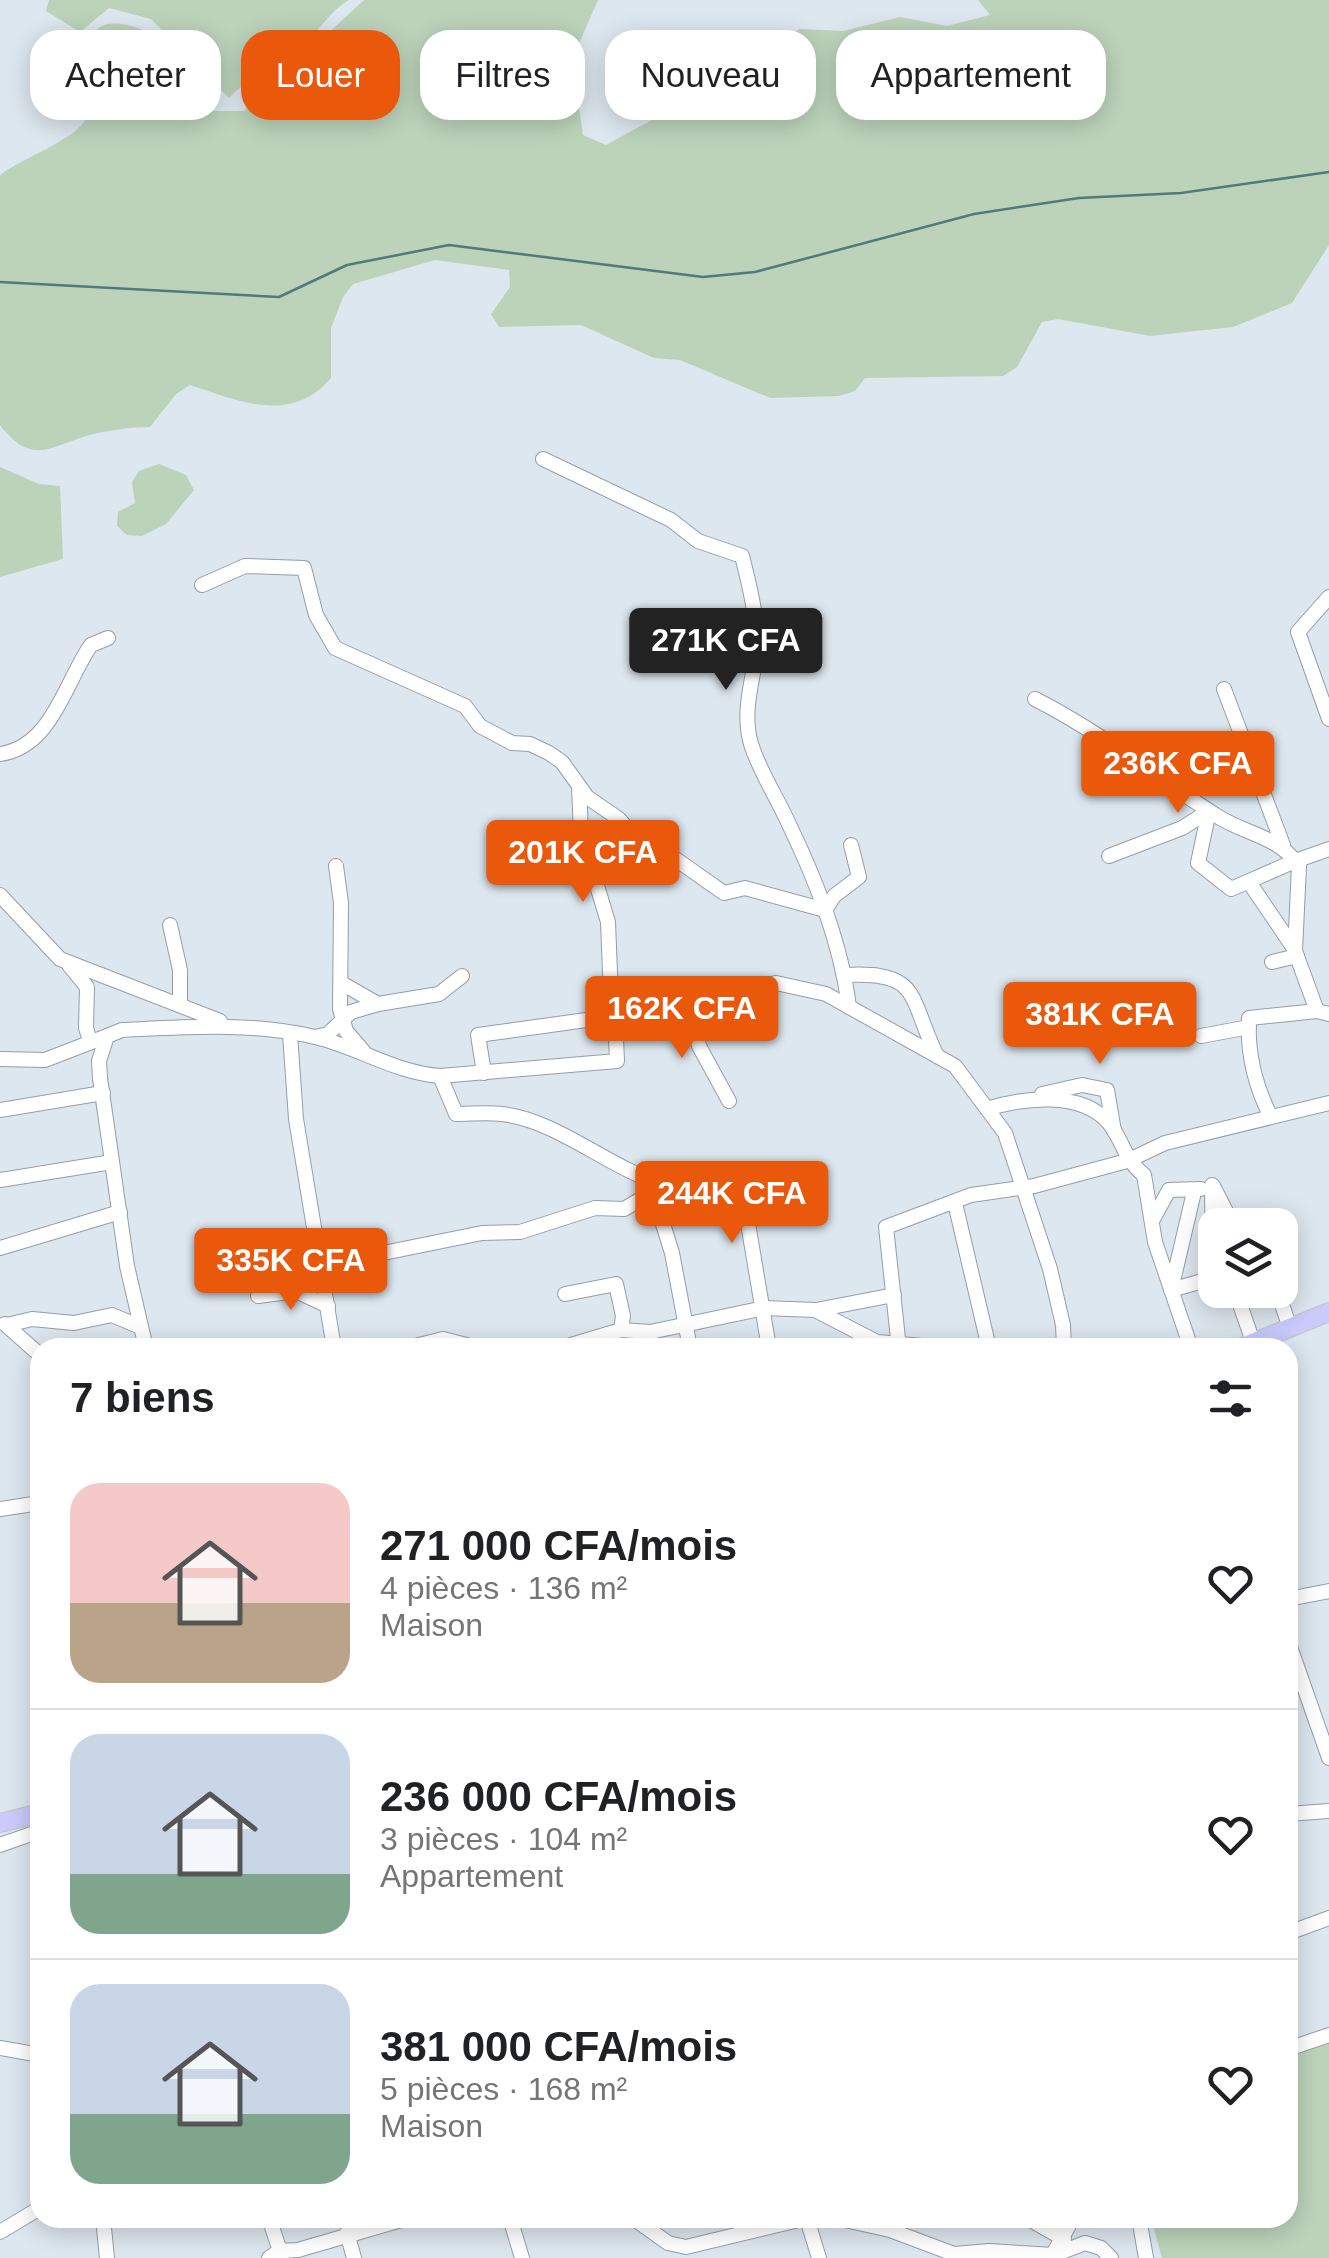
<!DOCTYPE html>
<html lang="fr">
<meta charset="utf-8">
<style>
:root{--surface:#fff;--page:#f6f6f6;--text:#202124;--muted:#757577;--line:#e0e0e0;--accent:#ea580c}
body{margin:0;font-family:Arial,sans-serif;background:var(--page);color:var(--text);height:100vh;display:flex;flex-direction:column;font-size:38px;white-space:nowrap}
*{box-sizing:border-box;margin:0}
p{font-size:32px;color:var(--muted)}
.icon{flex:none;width:55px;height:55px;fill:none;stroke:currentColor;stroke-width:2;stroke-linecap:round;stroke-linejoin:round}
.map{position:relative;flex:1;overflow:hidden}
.details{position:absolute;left:30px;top:1338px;width:1268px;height:890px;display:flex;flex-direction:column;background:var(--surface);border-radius:30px;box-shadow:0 5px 25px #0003}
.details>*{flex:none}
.top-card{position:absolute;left:30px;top:30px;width:1270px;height:90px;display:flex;gap:20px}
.buttons{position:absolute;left:1198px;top:1208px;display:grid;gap:20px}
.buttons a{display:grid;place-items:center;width:100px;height:100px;border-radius:20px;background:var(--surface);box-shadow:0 5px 25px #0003;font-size:50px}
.price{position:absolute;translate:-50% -85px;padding:0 22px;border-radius:10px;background:var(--accent);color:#fff;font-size:32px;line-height:65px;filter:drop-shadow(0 2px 5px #0008)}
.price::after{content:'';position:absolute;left:50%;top:60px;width:30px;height:22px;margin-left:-15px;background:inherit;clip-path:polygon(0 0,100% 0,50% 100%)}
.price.current{background:#222;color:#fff}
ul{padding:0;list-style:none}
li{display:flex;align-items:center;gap:30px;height:250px;padding:0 40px}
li+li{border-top:2px solid var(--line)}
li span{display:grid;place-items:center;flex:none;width:280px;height:200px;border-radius:30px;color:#555}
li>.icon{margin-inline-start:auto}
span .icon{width:120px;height:120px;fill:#fffc;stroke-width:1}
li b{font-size:42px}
h2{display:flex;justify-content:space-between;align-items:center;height:120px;padding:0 40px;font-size:42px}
.tag{padding:0 35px;border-radius:30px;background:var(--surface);box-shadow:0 5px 25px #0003;font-size:35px;line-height:90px}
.tag.current{background:var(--accent);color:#fff}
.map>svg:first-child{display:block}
.green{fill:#bcd3ba}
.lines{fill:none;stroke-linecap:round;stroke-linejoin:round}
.stream{stroke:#517a7f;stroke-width:2.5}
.minor-casing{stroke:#959ea6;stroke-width:16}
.major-casing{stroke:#c3c4c5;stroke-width:20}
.minor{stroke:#fff;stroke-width:14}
.major{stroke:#cacafb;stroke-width:18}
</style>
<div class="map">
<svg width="1329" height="2258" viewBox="0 0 1329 2258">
<rect width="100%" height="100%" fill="#dde7ef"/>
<!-- green -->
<g class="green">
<path d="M49,0H349C331,10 323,26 308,40C284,62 252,74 229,98L151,19L109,8L80,32L46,11Z"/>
<path d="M364,0H598L567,71L576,88L583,135L606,145L699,94L697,71L776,49L799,29L844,31L900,17L947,26L990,15L978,0H1329V245L1292,303L1233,327L1150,336L1058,319L1042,322L1017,367L1003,376L865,378L855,391L839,396L770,398L680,360L654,358L581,325L499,327L491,314L510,287L509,270L435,260L353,284L343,297L331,328V378C291,425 239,401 190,385L176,394L150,427C131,427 112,430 93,434C52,445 33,468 0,425V175C22,158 73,141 86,119C101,94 59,0 141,29L158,78L173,102L206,111H244Z"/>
<polygon points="159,464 186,475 194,490 166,524 142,536 127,535 117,526 118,512 135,503 132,482 139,471"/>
<polygon points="0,467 39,484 60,486 63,559 0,577"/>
<polygon points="1329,2042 1329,2258 1162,2258 1151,2218 1288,2218 1288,2054"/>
</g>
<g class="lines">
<!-- stream -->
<polyline class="stream" points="0,282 279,297 347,265 449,245 703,277 755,272 974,214 1079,198 1181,193 1329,172"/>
<defs>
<g id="minor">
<path d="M543,459L671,520L698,541L742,556C750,587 761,631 755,662C750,690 743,716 751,744C760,772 775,794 787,820C815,878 841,942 849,1007"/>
<polyline points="202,585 245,566 304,568 316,615 335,648 465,706 480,726 512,743 530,744 549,753 562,762 587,797 619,819 641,844 667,853 724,893 745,888 825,910 834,896 859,877 851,845"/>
<polyline points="1329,597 1298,632 1329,719"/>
<polyline points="1224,689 1283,845"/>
<path d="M1035,699C1100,732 1156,777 1217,816C1243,833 1276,836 1295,861L1329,849"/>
<path d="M0,754C52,747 65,682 91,645L108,638"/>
<polyline points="579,786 581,833 608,922 611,998 620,1007"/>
<polyline points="1209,811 1198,863 1231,889 1295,861 1299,866 1295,951 1317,1011 1329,1014"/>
<polyline points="1109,856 1182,828 1209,811"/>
<polyline points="336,866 341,903 340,1009 346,1031 364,1052"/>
<polyline points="1249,882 1293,947"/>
<polyline points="0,895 60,959 220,1021"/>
<polyline points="170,925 180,970 180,1005"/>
<polyline points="1272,962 1297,956"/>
<polyline points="69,965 87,987 86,1028 90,1041"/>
<path d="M845,975C922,971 908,997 937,1056"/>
<polyline points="343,984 378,1004 439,994 462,976"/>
<polyline points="689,999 699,1046 729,1101"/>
<polyline points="290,1034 296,1119 334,1348"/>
<polyline points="1201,1036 1249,1027"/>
<polyline points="315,1037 328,1034 351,1012 378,1004"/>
<polyline points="0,1059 45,1060 107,1036"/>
<polyline points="484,1073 478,1035 615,1016"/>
<path d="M440,1076L456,1114C471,1114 487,1112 502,1114C557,1120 610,1169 665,1185"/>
<polyline points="1042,1094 1082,1085 1107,1090 1114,1131"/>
<path d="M987,1109C1022,1098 1081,1090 1109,1123C1124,1142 1123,1158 1144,1175L1155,1242L1191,1348"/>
<polyline points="0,1110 103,1093"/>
<path d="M1270,1115C1254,1083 1247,1053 1249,1018L1317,1011"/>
<polyline points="740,1176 769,1348"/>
<polyline points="0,1180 112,1162"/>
<polyline points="1213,1186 1233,1225"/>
<polyline points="653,1192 672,1253 690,1348"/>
<polyline points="1194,1192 1171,1290 1213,1278 1212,1185"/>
<polyline points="955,1203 989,1348"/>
<polyline points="1152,1221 1169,1190 1201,1189"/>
<polyline points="0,1248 120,1212"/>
<polyline points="319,1266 482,1233 520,1232 595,1208 624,1209 665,1185"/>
<polyline points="1235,1290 1253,1342"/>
<polyline points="1277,1290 1290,1328"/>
<polyline points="565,1294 616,1284 623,1316 621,1330"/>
<polyline points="258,1296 296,1291 328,1306"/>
<polyline points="816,1310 894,1295"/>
<polyline points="5,1324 40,1355"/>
<polyline points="7,1325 32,1319 74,1323 112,1315 138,1326"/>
<path d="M146,1348L127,1266L100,1078L99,1061L107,1036L122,1030C187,1027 251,1022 315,1037C358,1047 396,1073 440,1076L617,1061L615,1016L620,1007L721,995L776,983L826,994L955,1066L1005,1133L1050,1269L1063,1325L1064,1348"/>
<polyline points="407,1348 443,1339 478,1348"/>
<polyline points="561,1348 621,1330 650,1332 764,1308 815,1310 877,1342 946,1348"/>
<polyline points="650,1348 650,1332"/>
<polyline points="899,1348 886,1227 971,1195 1034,1186 1127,1161 1165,1143 1329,1103"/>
<polyline points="0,1509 40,1503"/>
<polyline points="1288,1599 1329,1591"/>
<polyline points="1288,1641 1329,1758"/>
<polyline points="1288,1814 1329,1811"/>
<polyline points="0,1845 40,1831"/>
<polyline points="1288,1933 1329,1918"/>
<polyline points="0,2048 40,2055"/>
<polyline points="1288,2049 1329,2035"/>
<polyline points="103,2218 107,2258"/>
<polyline points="269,2218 282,2257"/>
<polyline points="510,2218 522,2258"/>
<polyline points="633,2218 668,2243 686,2247 807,2218"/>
<polyline points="836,2218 890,2230 954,2254 989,2251 1054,2255 1085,2243 1101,2248 1111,2258"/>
<polyline points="1027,2218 1064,2239"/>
<polyline points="1139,2218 1146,2258"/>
<polyline points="807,2219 819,2258"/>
<polyline points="0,2232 40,2208"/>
<polyline points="347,2233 354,2258"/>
<polyline points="1052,2256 1073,2218"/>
<polyline points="269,2258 279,2251 298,2250 408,2218"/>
</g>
<g id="major">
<polyline points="1240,1348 1329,1312"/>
<polyline points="0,1823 40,1813"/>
</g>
</defs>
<!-- minor casing -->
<use href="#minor" class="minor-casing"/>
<!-- major casing -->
<use href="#major" class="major-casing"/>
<!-- minor -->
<use href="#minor" class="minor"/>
<!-- major -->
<use href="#major" class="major"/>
</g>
</svg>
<div class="buttons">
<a><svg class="icon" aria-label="layers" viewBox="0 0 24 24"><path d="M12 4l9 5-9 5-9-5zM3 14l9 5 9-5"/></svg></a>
</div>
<b class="price current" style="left:726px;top:693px">271K CFA</b>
<b class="price" style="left:1178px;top:816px">236K CFA</b>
<b class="price" style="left:583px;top:905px">201K CFA</b>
<b class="price" style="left:682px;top:1061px">162K CFA</b>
<b class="price" style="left:1100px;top:1067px">381K CFA</b>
<b class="price" style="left:732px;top:1246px">244K CFA</b>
<b class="price" style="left:291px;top:1313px">335K CFA</b>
<div class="top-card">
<a class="tag">Acheter</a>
<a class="tag current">Louer</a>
<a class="tag">Filtres</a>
<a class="tag">Nouveau</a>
<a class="tag">Appartement</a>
</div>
<section class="details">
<h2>7 biens<svg class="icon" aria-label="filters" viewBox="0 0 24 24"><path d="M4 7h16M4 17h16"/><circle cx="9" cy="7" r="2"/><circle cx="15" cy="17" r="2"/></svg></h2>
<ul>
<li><span style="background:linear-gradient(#f6c9c9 60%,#b9a48a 0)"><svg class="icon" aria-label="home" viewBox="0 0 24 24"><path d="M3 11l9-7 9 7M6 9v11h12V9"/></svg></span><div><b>271 000 CFA/mois</b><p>4 pièces · 136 m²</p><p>Maison</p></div><svg class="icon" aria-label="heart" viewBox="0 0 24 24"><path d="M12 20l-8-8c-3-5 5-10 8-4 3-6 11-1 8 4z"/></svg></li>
<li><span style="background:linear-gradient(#c9d6e8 70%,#7fa58c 0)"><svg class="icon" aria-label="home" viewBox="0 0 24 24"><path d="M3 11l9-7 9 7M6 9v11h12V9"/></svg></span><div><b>236 000 CFA/mois</b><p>3 pièces · 104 m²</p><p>Appartement</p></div><svg class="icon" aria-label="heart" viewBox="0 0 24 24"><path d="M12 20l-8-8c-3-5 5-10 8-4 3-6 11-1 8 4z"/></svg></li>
<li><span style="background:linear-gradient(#c9d6e8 65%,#7fa58c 0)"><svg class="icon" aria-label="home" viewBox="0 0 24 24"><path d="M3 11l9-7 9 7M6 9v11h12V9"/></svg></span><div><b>381 000 CFA/mois</b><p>5 pièces · 168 m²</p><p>Maison</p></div><svg class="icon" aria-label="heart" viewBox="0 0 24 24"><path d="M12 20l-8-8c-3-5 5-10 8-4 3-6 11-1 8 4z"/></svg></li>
</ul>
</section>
</div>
